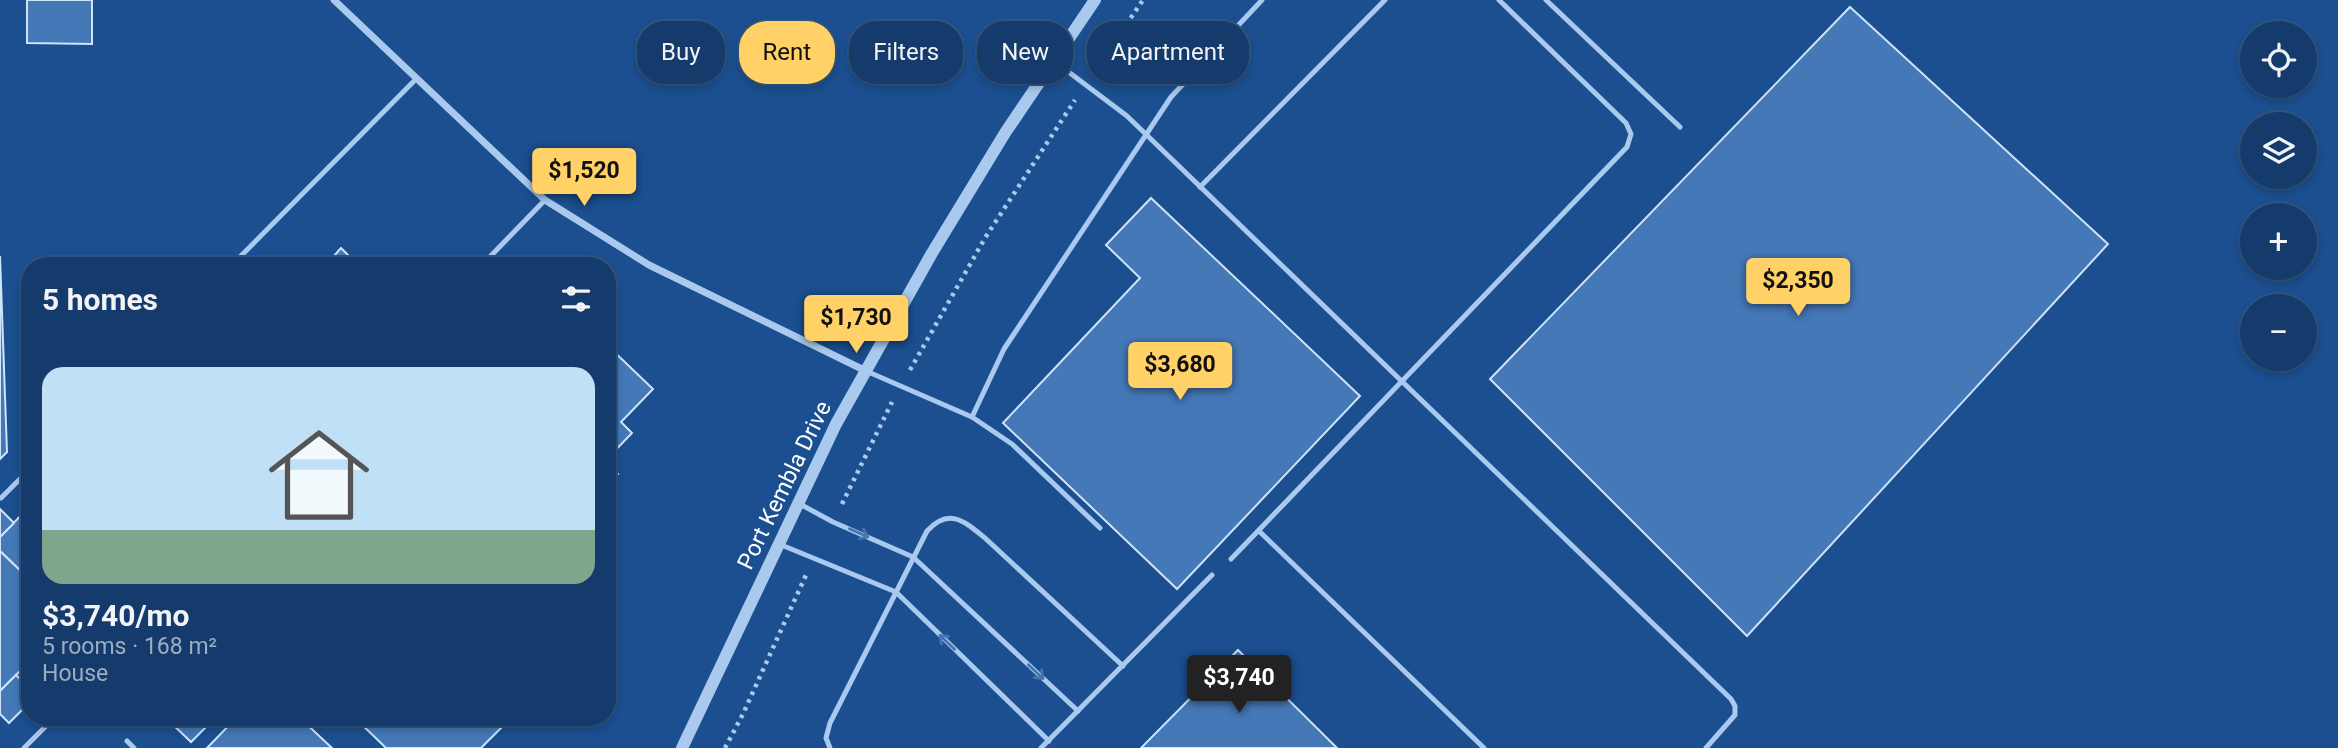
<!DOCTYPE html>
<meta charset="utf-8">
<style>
:root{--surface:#143b6b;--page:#214673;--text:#f1f3f6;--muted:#9dadc1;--line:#33557e;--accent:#ffd166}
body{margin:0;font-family:Roboto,sans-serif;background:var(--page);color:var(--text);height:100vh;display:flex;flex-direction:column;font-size:26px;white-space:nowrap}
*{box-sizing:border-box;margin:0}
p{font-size:23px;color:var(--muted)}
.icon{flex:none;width:38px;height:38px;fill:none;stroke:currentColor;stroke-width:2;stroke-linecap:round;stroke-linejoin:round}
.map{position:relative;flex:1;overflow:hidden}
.side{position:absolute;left:21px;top:257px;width:595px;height:469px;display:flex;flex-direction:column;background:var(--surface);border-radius:28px;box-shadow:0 4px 10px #0003,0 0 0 2px var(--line)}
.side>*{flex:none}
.guide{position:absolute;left:637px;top:21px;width:665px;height:63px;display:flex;gap:14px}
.buttons{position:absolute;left:2240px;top:21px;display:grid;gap:14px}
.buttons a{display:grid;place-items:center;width:77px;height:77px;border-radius:50%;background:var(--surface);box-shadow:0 4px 10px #0003,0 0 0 2px var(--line);font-size:35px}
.price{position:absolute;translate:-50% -60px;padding:0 16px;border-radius:7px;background:var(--accent);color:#111;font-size:23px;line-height:46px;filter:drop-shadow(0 2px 4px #0008)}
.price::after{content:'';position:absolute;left:50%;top:42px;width:21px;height:16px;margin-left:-10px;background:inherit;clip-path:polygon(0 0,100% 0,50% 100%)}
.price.current{background:#222;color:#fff}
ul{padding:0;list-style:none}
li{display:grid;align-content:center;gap:14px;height:371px;padding:0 21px}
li+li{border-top:2px solid var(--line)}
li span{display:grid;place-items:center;height:217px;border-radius:21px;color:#555}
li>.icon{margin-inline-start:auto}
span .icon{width:126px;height:126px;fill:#fffc;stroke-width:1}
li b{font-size:30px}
h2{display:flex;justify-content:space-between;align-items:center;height:84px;padding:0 21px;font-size:30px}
.pill{padding:0 24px;border-radius:28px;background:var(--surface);box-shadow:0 4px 10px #0003,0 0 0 2px var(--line);font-size:24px;line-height:63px}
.pill.current{background:var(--accent);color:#111}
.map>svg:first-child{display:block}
.building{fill:#4478b7;stroke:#cfe3fa;stroke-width:2}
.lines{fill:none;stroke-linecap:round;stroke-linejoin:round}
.path{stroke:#a9c9ee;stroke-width:4.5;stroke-dasharray:3.5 5;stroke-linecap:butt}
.service{stroke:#a9c9ee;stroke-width:5}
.minor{stroke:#a9c9ee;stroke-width:7}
.tertiary{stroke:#a9c9ee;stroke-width:12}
.oneway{stroke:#4674ac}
.labels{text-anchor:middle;stroke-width:7;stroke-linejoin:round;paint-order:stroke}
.street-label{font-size:23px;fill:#fff;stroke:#1b4f8f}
</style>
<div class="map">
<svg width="2338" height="748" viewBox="0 0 2338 748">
<rect width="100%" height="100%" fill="#1b4f8f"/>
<!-- building -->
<g class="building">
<polygon points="27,0 92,0 92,44 27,43"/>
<polygon points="1850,7 2108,244 1747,636 1490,379"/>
<polygon points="1151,198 1360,396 1177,589 1003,423 1140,278 1106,245"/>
<polygon points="341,248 359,266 325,266"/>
<polygon points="0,256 7,452 0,459"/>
<polygon points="607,345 653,389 621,422 632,433 607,459"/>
<polygon points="607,464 618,474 607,485"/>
<polygon points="30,506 30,580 0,551 0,537"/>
<polygon points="0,509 14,523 0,537"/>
<polygon points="0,551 30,580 30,661 0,691"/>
<polygon points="1238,650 1337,748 1141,748"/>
<polygon points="16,675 30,689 30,702 9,723 0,714 0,691"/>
<polygon points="166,718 215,718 191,742"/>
<polygon points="236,718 300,718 332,748 207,748"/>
<polygon points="355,718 511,718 481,748 386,748"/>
</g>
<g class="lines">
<!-- path -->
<g class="path">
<polyline points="1097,67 1143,0"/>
<polyline points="910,370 985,238 1075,100"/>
<polyline points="842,504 892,402"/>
<polyline points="725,748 743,714 806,575"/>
</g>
<!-- service -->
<g class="service">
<polyline points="1546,0 1680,127"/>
<polyline points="1054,61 1127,116 1731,699 1735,706 1735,715 1706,748"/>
<polyline points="1200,187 1385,0"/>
<polyline points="231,266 416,79"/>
<polyline points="481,266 545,200"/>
<polyline points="866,371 972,417 1012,444 1100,528"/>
<polyline points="972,417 1004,349 1171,97 1262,0"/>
<polyline points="1,498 30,469"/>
<polyline points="798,503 833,522 913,557 1078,711"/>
<polyline points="1259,531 1484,748"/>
<polyline points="779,544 896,592 1049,741"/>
<polyline points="1231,559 1627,147 1631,134 1626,123 1499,0"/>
<polyline points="127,741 134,748"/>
<polyline points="24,748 54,718"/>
<path d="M830,748L826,738L830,723L927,531C949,507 964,521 985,538L1123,666"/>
<polyline points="1041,748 1212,575"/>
</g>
<!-- minor -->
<polyline class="minor" points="334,0 545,200 649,265 866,371"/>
<!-- tertiary -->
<polyline class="tertiary" points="682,748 836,424 932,253 1005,133 1095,0"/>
</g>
<!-- one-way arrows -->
<defs><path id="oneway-shaft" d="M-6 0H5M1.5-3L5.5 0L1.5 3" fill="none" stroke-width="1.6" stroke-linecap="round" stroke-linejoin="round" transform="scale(1.75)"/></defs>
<g class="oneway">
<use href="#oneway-shaft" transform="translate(859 533) rotate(24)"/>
<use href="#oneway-shaft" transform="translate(947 642) rotate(-136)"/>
<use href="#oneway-shaft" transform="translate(1036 672) rotate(43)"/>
</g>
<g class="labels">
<!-- street labels -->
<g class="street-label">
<text transform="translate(784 485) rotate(-64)" y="8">Port Kembla Drive</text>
</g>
</g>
</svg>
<div class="buttons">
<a><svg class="icon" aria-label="locate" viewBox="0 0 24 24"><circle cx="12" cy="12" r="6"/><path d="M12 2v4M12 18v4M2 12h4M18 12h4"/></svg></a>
<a><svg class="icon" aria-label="layers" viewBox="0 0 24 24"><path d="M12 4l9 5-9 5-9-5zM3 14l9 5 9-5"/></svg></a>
<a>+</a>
<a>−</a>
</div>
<b class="price" style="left:584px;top:208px">$1,520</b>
<b class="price" style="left:1798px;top:318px">$2,350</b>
<b class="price" style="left:856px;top:355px">$1,730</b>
<b class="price" style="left:1180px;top:402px">$3,680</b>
<b class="price current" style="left:1239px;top:715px">$3,740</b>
<div class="guide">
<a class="pill">Buy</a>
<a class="pill current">Rent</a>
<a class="pill">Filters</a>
<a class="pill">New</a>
<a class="pill">Apartment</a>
</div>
<section class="side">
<h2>5 homes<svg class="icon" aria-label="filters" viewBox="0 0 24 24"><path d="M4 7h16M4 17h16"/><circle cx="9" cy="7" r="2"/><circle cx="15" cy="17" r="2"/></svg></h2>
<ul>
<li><span style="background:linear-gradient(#bfe0f5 75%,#7fa58c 0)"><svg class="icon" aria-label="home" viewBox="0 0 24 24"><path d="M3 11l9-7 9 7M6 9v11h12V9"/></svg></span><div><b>$3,740/mo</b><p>5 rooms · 168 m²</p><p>House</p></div></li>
</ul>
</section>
</div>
